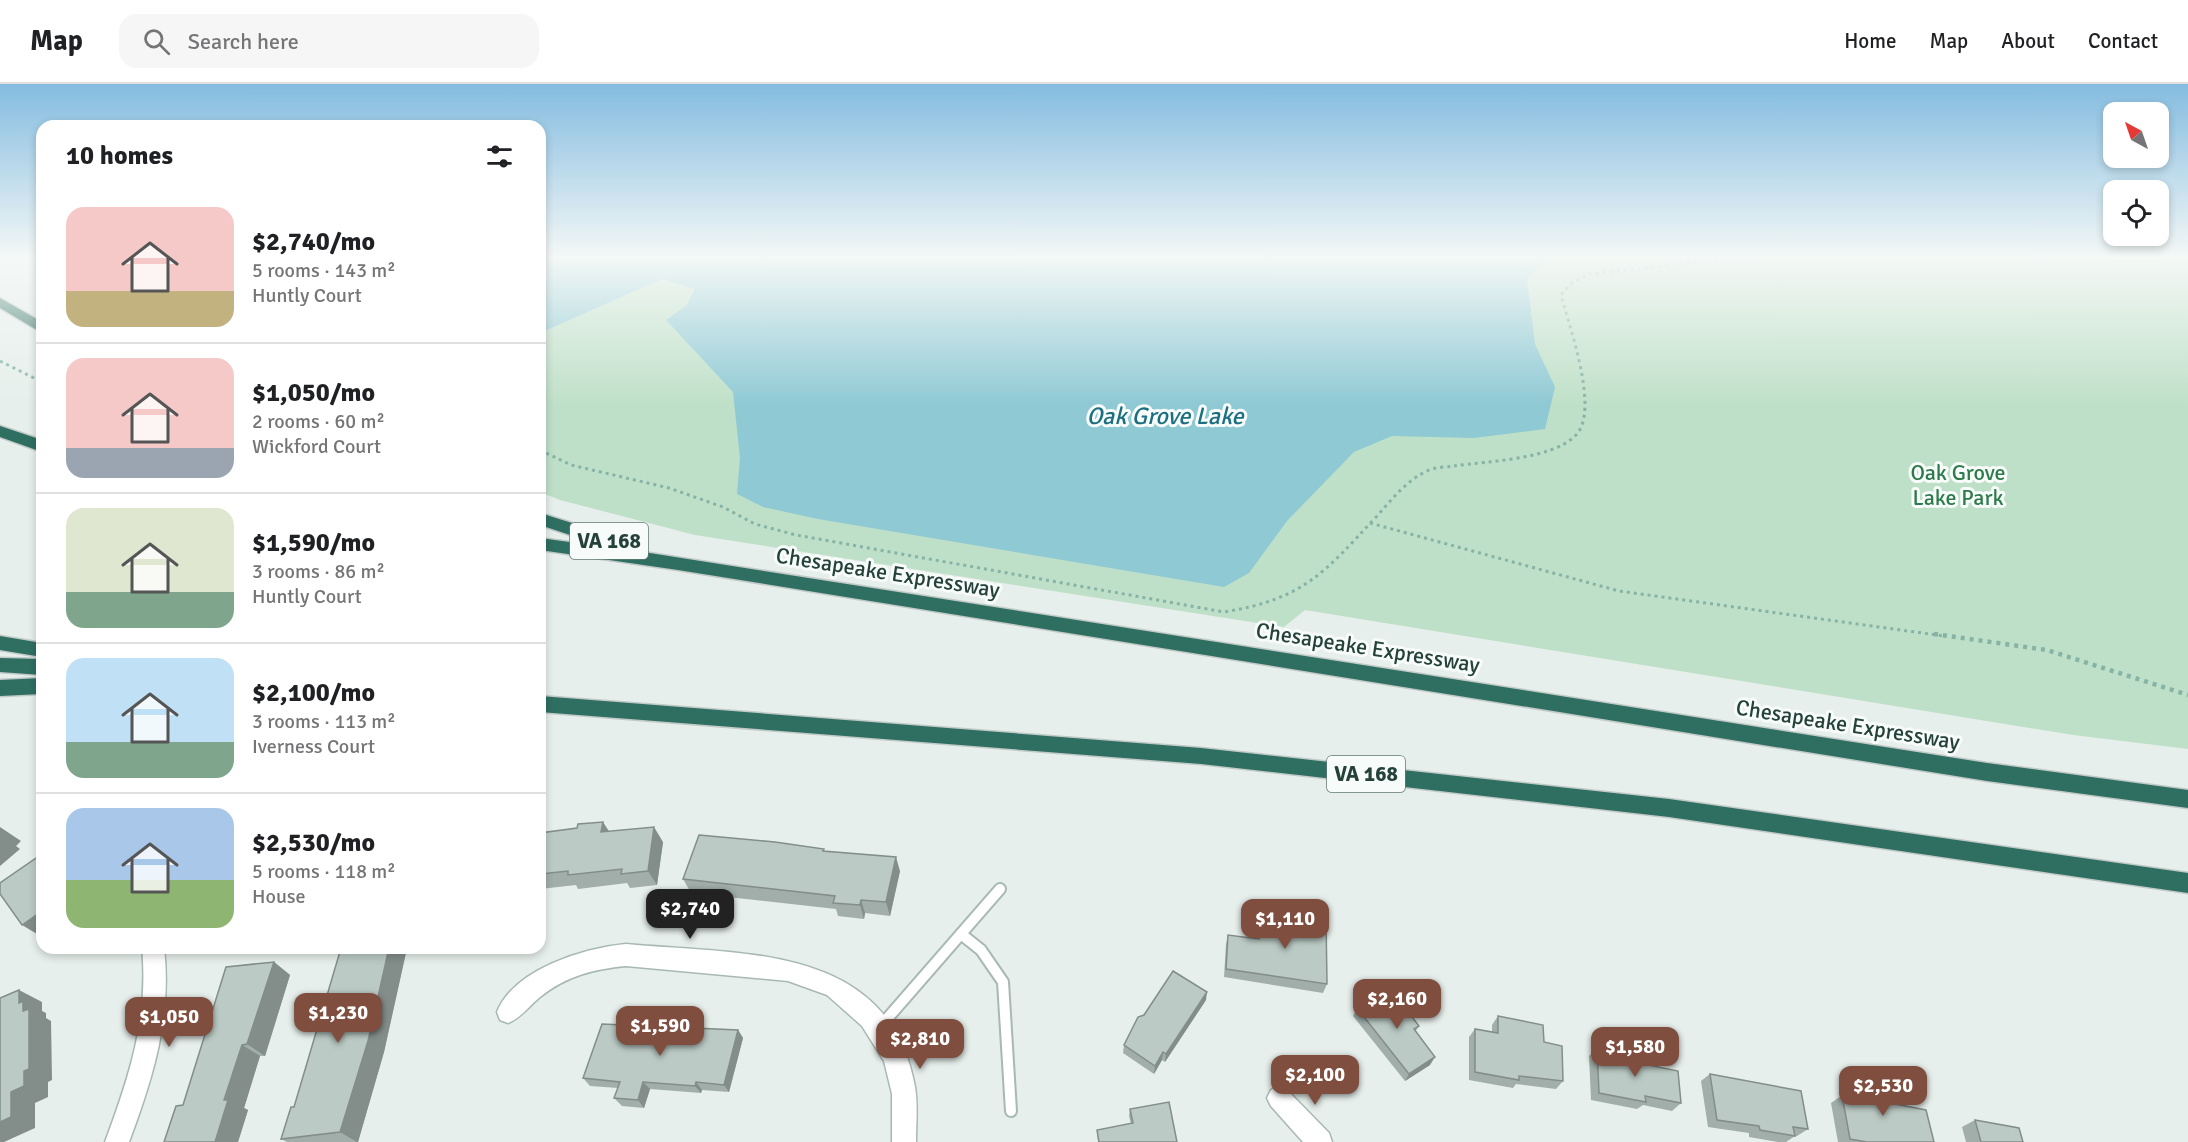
<!DOCTYPE html>
<meta charset="utf-8">
<style>
:root{--surface:#fff;--page:#f6f6f6;--text:#202124;--muted:#757577;--line:#e0e0e0;--accent:#7f4e3f}
body{margin:0;font-family:Signika,sans-serif;background:var(--page);color:var(--text);height:100vh;display:flex;flex-direction:column;font-size:22px;white-space:nowrap}
*{box-sizing:border-box;margin:0}
p{font-size:20px;color:var(--muted)}
.icon{flex:none;width:33px;height:33px;fill:none;stroke:currentColor;stroke-width:2;stroke-linecap:round;stroke-linejoin:round}
.map{position:relative;flex:1;overflow:hidden}
.drawer{position:absolute;left:36px;top:36px;width:510px;height:834px;display:flex;flex-direction:column;background:var(--surface);border-radius:18px;box-shadow:0 3px 9px #0003}
.drawer>*{flex:none}
.needle{width:39px;rotate:320deg}
.tools{position:absolute;left:2103px;top:18px;display:grid;gap:12px}
.tools a{display:grid;place-items:center;width:66px;height:66px;border-radius:12px;background:var(--surface);box-shadow:0 3px 9px #0003;font-size:30px}
.price{position:absolute;translate:-50% -51px;padding:0 14px;border-radius:12px;background:var(--accent);color:#fff;font-size:20px;line-height:39px;filter:drop-shadow(0 2px 3px #0008)}
.price::after{content:'';position:absolute;left:50%;top:36px;width:18px;height:14px;margin-left:-9px;background:inherit;clip-path:polygon(0 0,100% 0,50% 100%)}
.price.active{background:#222;color:#fff}
ul{padding:0;list-style:none}
li{display:flex;align-items:center;gap:18px;height:150px;padding:0 30px}
li+li{border-top:2px solid var(--line)}
li span{display:grid;place-items:center;flex:none;width:168px;height:120px;border-radius:18px;color:#555}
li>.icon{margin-inline-start:auto}
span .icon{width:72px;height:72px;fill:#fffc;stroke-width:1}
li b{font-size:26px}
h2{display:flex;justify-content:space-between;align-items:center;height:72px;padding:0 30px;font-size:26px}
header{display:flex;align-items:center;gap:36px;box-sizing:border-box;height:84px;padding:0 30px;background:var(--surface);border-bottom:2px solid var(--line)}
header strong{font-size:28px}
nav{display:flex;gap:33px;margin-inline-start:auto;font-size:21px}
.search{width:420px;height:54px;background:var(--page);display:flex;align-items:center;gap:15px;box-sizing:border-box;padding:0 21px;border-radius:18px;color:var(--muted);font-size:22px}
.map>svg:first-child{display:block}
.green{fill:#bfe0c8}
.water{fill:#8ec9d4}
.lines{fill:none;stroke-linecap:round;stroke-linejoin:round}
.lane-casing{stroke:#a8b8b2;stroke-width:14}
.street-casing{stroke:#a8b8b2;stroke-width:3}
.highway-casing{stroke:#c2cac8;stroke-width:3}
.path-far1{stroke:#86b3a5;stroke-width:3;stroke-dasharray:3 4;stroke-linecap:butt}
.path{stroke:#86b3a5;stroke-width:4.5;stroke-dasharray:4 5;stroke-linecap:butt}
.lane{stroke:#fff;stroke-width:10}
.street{fill:#fff;fill-rule:evenodd}
.highway{fill:#2f6f62;fill-rule:evenodd}
.wall{fill:#a1aea9}
.shaded-wall{fill:#838d89}
.building{fill:#bbcac4;stroke:#838d89;stroke-width:1.5}
.labels{text-anchor:middle;stroke-width:6;stroke-linejoin:round;paint-order:stroke}
.shield{fill:#f7fbf9;stroke:#637a73;stroke-width:1.5}
.shield-label{font-size:21px;font-weight:bold;fill:#24423a}
.park-label{font-size:22px;fill:#2d7a4b;stroke:#f7fbf9}
.street-label{font-size:22px;fill:#24423a;stroke:#f7fbf9}
.water-label{font-size:24px;font-style:italic;fill:#1c6f80;stroke:#f7fbf9}
</style>
<header>
<strong>Map</strong>
<div class="search"><svg class="icon" aria-label="search" viewBox="0 0 24 24"><circle cx="10" cy="10" r="6"/><path d="M15 15l6 6"/></svg>Search here</div>
<nav><a>Home</a><a>Map</a><a>About</a><a>Contact</a></nav>
</header>
<div class="map">
<svg width="2188" height="1058" viewBox="0 0 2188 1058">
<rect width="100%" height="100%" fill="#e6efeb"/>
<!-- green -->
<polygon class="green" points="540,172 2188,172 2188,665 2073,651 1305,526 1284,543 695,451 560,416 540,408"/>
<!-- water -->
<polygon class="water" points="540,172 1548,172 1527,195 1535,260 1555,303 1545,345 1474,354 1392,352 1354,368 1287,437 1249,489 1224,503 818,435 763,423 737,410 740,374 733,308 666,236 686,222 695,205 662,195 540,249"/>
<g class="lines">
<defs>
<g id="lane">
<polyline points="961,850 981,866 1003,898 1011,1027"/>
<polyline points="879,944 1000,805"/>
</g>
<g id="street">
<path d="M626,860C740,871 889,858 915,1003C918,1021 916,1040 916,1058H892V1010L884,977L862,942L827,911L788,897L626,882C594,885 566,892 540,913C529,922 521,934 508,939L500,936L497,928C514,885 584,864 626,860Z"/>
<path d="M142,864H164C172,933 153,994 129,1058H105C129,994 149,933 142,864Z"/>
<polygon points="1279,1002 1287,1006 1329,1049 1332,1058 1303,1058 1271,1022 1267,1014 1271,1006"/>
</g>
<g id="highway">
<polygon points="0,214 42,238 42,249 0,224"/>
<polygon points="0,342 42,356 42,368 0,353"/>
<polygon points="540,429 636,459 637,467 1987,679 2188,706 2188,724 1987,697 678,486 540,466 540,454 606,463 540,441"/>
<polygon points="0,552 42,559 42,573 0,566"/>
<polygon points="0,574 42,575 42,591 0,588"/>
<polygon points="42,594 42,610 0,612 0,596"/>
<polygon points="540,612 1201,664 1669,715 2188,789 2188,809 1669,733 1201,680 540,628"/>
</g>
</defs>
<!-- lane casing -->
<use href="#lane" class="lane-casing"/>
<!-- street casing -->
<use href="#street" class="street-casing"/>
<!-- highway casing -->
<use href="#highway" class="highway-casing"/>
<!-- path-far1 -->
<g class="path-far1">
<polyline points="0,277 42,298"/>
<path d="M540,366L571,381L669,404L723,423L755,440L796,451L1224,528C1304,515 1324,489 1377,432C1392,415 1406,397 1427,387C1435,383 1446,383 1454,382C1487,377 1552,376 1576,351C1600,326 1569,242 1561,211L1572,199L1589,190L1756,172"/>
<polyline points="1370,439 1619,507 1944,552"/>
</g>
<!-- path -->
<polyline class="path" points="1934,550 2047,566 2188,611"/>
<!-- lane -->
<use href="#lane" class="lane"/>
<!-- street -->
<use href="#street" class="street"/>
<!-- highway -->
<use href="#highway" class="highway"/>
</g>
<!-- wall -->
<g class="wall">
<polygon points="610,748 663,758 657,801 630,804 627,799 578,805 576,801 540,805 540,749"/>
<polygon points="825,767 900,787 890,832 865,829 864,835 838,832 836,825 691,809 683,795"/>
<polygon points="1282,827 1327,900 1323,909 1224,893 1226,860 1228,851 1259,855 1279,853 1279,836"/>
<polygon points="341,864 407,864 384,968 358,1058 287,1058 281,1055 294,1023"/>
<polygon points="274,878 290,891 265,972 260,972 244,1024 248,1026 238,1058 164,1058 183,1021"/>
<polygon points="1206,916 1165,978 1162,976 1154,990 1123,969 1124,961"/>
<polygon points="1357,924 1419,942 1415,948 1430,981 1405,997 1353,932"/>
<polygon points="1498,932 1544,958 1563,997 1556,1005 1516,1000 1513,1004 1469,996 1469,953 1475,945 1492,948 1492,941"/>
<polygon points="738,946 743,954 729,1008 702,1006 701,1009 650,1005 644,1024 622,1022 614,1014 618,1004 590,1002 583,994"/>
<polygon points="1597,964 1639,979 1681,1019 1672,1027 1643,1021 1637,1025 1591,1016 1589,972"/>
<polygon points="1710,990 1808,1045 1797,1052 1795,1052 1786,1058 1778,1058 1749,1053 1749,1049 1708,1043 1701,997"/>
<polygon points="1851,994 1890,1019 1934,1058 1838,1058 1831,1019 1841,1012 1839,1002"/>
<polygon points="1130,1025 1177,1058 1098,1058 1097,1046 1131,1040 1129,1032"/>
<polygon points="1975,1036 2023,1058 1966,1058 1962,1043"/>
</g>
<!-- shaded-wall -->
<g class="shaded-wall">
<polygon points="603,738 612,752 601,748"/>
<polygon points="0,743 21,757 16,762 20,765 0,782"/>
<polygon points="654,743 663,758 657,801 648,787"/>
<polygon points="896,773 900,787 890,832 886,818"/>
<polygon points="861,816 865,829 864,835 860,821"/>
<polygon points="42,827 42,853 22,841"/>
<polygon points="389,864 407,864 384,968 358,1058 357,1058 340,1048"/>
<polygon points="274,878 290,891 265,972 247,960"/>
<polygon points="19,906 42,918 42,927 46,929 46,934 51,937 52,996 48,998 48,1013 35,1019 35,1044 4,1058 0,1058 0,1038 11,1008 23,927 19,919"/>
<polygon points="1207,908 1206,916 1165,978 1166,970"/>
<polygon points="738,946 743,954 729,1008 724,1001"/>
<polygon points="242,961 260,972 244,1024 248,1026 238,1058 215,1058 224,1016"/>
<polygon points="1163,968 1162,976 1154,990 1155,982"/>
<polygon points="1435,973 1430,981 1405,997 1409,990"/>
<polygon points="643,998 650,1005 644,1024 638,1016"/>
<polygon points="696,998 702,1006 701,1009 695,1002"/>
</g>
<!-- building -->
<g class="building">
<polygon points="603,738 601,748 654,743 648,787 621,790 622,785 568,791 568,787 540,790 540,749 577,744 578,740"/>
<polygon points="699,751 775,758 824,765 823,767 896,773 886,818 861,816 860,821 833,819 835,812 683,795"/>
<polygon points="42,770 42,827 22,841 0,810 0,799"/>
<polygon points="1282,827 1326,832 1327,900 1226,885 1228,851 1259,855 1262,852 1281,853"/>
<polygon points="341,864 389,864 368,957 340,1048 281,1055 291,1023 294,1023"/>
<polygon points="274,878 247,960 242,961 224,1016 228,1016 215,1058 164,1058 176,1022 183,1021 226,883"/>
<polygon points="1173,887 1207,908 1166,970 1163,968 1155,982 1124,961 1138,933 1144,931"/>
<polygon points="1389,903 1419,942 1414,945 1435,973 1409,990 1357,924"/>
<polygon points="19,906 19,919 23,917 23,927 29,925 29,985 24,987 24,1002 11,1008 11,1033 0,1038 0,914"/>
<polygon points="1498,932 1543,941 1544,958 1562,962 1563,997 1519,992 1519,996 1475,988 1475,945 1498,949"/>
<polygon points="602,940 738,946 724,1001 696,998 695,1002 643,998 638,1016 614,1014 620,998 583,994"/>
<polygon points="1597,964 1639,973 1639,979 1678,987 1681,1019 1645,1012 1646,1018 1599,1009"/>
<polygon points="1710,990 1801,1007 1808,1045 1793,1043 1795,1052 1760,1046 1759,1042 1717,1036"/>
<polygon points="1851,994 1886,1000 1890,1019 1926,1026 1934,1058 1867,1058 1850,1055 1842,1011 1855,1014"/>
<polygon points="1169,1018 1177,1058 1099,1058 1097,1046 1133,1039 1130,1025"/>
<polygon points="1975,1036 2019,1044 2023,1058 1981,1058"/>
</g>
<!-- sky -->
<linearGradient id="sky" x2="0" y2="1"><stop stop-color="#84bce0"/><stop offset="0.54" stop-color="#f4f8f6"/><stop offset="1" stop-color="#f4f8f6" stop-opacity="0"/></linearGradient>
<rect width="2188" height="321" fill="url(#sky)"/>
<g class="labels">
<!-- shield labels -->
<g class="shield">
<rect x="570" y="439" width="78" height="36" rx="4.5"/>
<rect x="1327" y="672" width="78" height="36" rx="4.5"/>
</g>
<g class="shield-label">
<text x="609" y="464">VA 168</text>
<text x="1366" y="697">VA 168</text>
</g>
<!-- park labels -->
<g class="park-label">
<text x="1958" y="396">Oak Grove<tspan x="1958" dy="25">Lake Park</tspan></text>
</g>
<!-- street labels -->
<g class="street-label">
<text transform="translate(888 488) rotate(9)" y="8">Chesapeake Expressway</text>
<text transform="translate(1368 563) rotate(9)" y="8">Chesapeake Expressway</text>
<text transform="translate(1848 640) rotate(9)" y="8">Chesapeake Expressway</text>
</g>
<!-- water labels -->
<g class="water-label">
<text x="1165" y="340">Oak Grove Lake</text>
</g>
</g>
</svg>
<div class="tools">
<a><svg class="needle" viewBox="-14 -14 28 28"><path d="M0-13l5 13h-10z" fill="#e53935"/><path d="M0 13l5-13h-10z" fill="#757577"/></svg></a>
<a><svg class="icon" aria-label="locate" viewBox="0 0 24 24"><circle cx="12" cy="12" r="6"/><path d="M12 2v4M12 18v4M2 12h4M18 12h4"/></svg></a>
</div>
<b class="price active" style="left:690px;top:856px">$2,740</b>
<b class="price" style="left:1285px;top:866px">$1,110</b>
<b class="price" style="left:1397px;top:946px">$2,160</b>
<b class="price" style="left:338px;top:960px">$1,230</b>
<b class="price" style="left:169px;top:964px">$1,050</b>
<b class="price" style="left:660px;top:973px">$1,590</b>
<b class="price" style="left:920px;top:986px">$2,810</b>
<b class="price" style="left:1635px;top:994px">$1,580</b>
<b class="price" style="left:1315px;top:1022px">$2,100</b>
<b class="price" style="left:1883px;top:1033px">$2,530</b>
<section class="drawer">
<h2>10 homes<svg class="icon" aria-label="filters" viewBox="0 0 24 24"><path d="M4 7h16M4 17h16"/><circle cx="9" cy="7" r="2"/><circle cx="15" cy="17" r="2"/></svg></h2>
<ul>
<li><span style="background:linear-gradient(#f6c9c9 70%,#c2b280 0)"><svg class="icon" aria-label="home" viewBox="0 0 24 24"><path d="M3 11l9-7 9 7M6 9v11h12V9"/></svg></span><div><b>$2,740/mo</b><p>5 rooms · 143 m²</p><p>Huntly Court</p></div></li>
<li><span style="background:linear-gradient(#f6c9c9 75%,#9aa5b1 0)"><svg class="icon" aria-label="home" viewBox="0 0 24 24"><path d="M3 11l9-7 9 7M6 9v11h12V9"/></svg></span><div><b>$1,050/mo</b><p>2 rooms · 60 m²</p><p>Wickford Court</p></div></li>
<li><span style="background:linear-gradient(#dfe7d0 70%,#7fa58c 0)"><svg class="icon" aria-label="home" viewBox="0 0 24 24"><path d="M3 11l9-7 9 7M6 9v11h12V9"/></svg></span><div><b>$1,590/mo</b><p>3 rooms · 86 m²</p><p>Huntly Court</p></div></li>
<li><span style="background:linear-gradient(#bfe0f5 70%,#7fa58c 0)"><svg class="icon" aria-label="home" viewBox="0 0 24 24"><path d="M3 11l9-7 9 7M6 9v11h12V9"/></svg></span><div><b>$2,100/mo</b><p>3 rooms · 113 m²</p><p>Iverness Court</p></div></li>
<li><span style="background:linear-gradient(#a9c7e8 60%,#8fb573 0)"><svg class="icon" aria-label="home" viewBox="0 0 24 24"><path d="M3 11l9-7 9 7M6 9v11h12V9"/></svg></span><div><b>$2,530/mo</b><p>5 rooms · 118 m²</p><p>House</p></div></li>
</ul>
</section>
</div>
